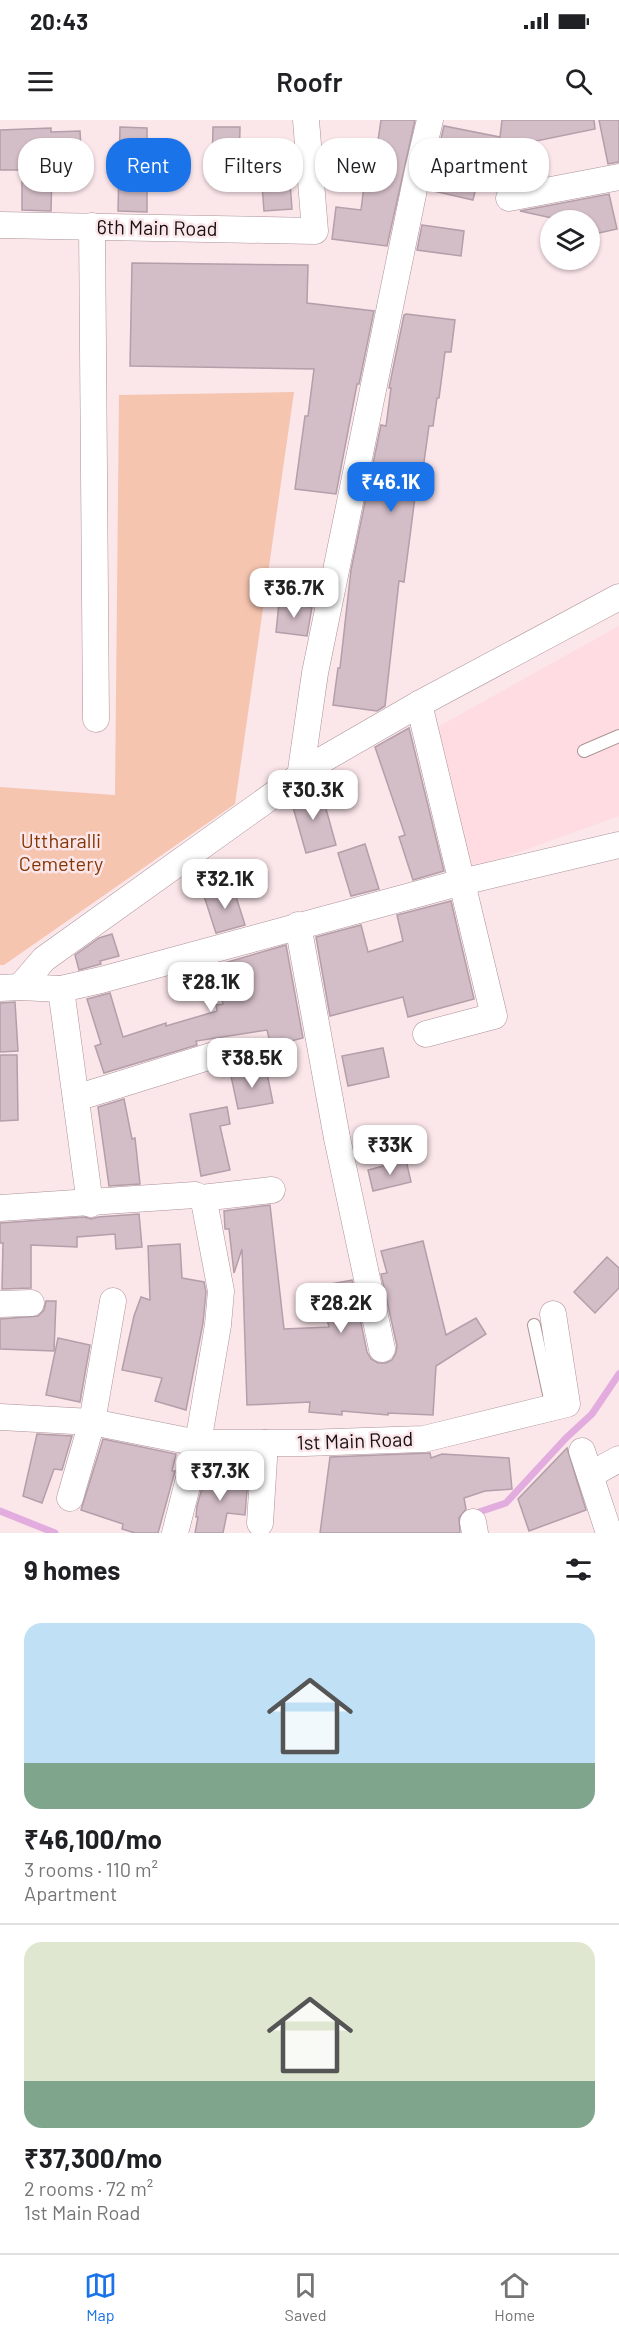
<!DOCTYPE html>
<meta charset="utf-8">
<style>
:root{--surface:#fff;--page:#f2f2f2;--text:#202124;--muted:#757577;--line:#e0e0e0;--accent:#1a73e8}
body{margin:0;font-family:Barlow,sans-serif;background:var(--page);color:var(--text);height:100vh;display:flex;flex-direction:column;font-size:22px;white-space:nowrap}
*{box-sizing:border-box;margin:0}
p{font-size:20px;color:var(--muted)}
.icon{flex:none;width:33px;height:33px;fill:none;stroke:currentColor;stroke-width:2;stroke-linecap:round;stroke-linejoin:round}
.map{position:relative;height:1413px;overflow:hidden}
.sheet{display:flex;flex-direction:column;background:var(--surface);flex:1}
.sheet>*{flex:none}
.hud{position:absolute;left:18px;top:18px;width:584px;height:54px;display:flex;gap:12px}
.controls{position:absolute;left:540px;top:90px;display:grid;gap:12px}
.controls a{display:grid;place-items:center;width:60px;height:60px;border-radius:50%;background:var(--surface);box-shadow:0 2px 4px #0004;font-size:30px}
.price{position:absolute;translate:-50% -51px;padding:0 14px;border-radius:12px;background:#fff;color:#222;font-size:20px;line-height:39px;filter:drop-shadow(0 2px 3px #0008)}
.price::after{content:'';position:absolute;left:50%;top:36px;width:18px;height:14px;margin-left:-9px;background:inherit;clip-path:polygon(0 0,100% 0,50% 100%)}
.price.active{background:var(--accent);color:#fff}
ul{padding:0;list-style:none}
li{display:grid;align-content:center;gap:12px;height:318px;padding:0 24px}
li+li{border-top:2px solid var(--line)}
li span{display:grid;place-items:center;height:186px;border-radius:18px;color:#555}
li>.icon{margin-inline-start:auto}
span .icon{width:108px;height:108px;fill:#fffc;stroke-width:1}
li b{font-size:26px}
h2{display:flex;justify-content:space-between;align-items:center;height:72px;padding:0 24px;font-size:26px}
.pill{padding:0 21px;border-radius:24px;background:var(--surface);box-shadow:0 2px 4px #0004;font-size:21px;line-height:54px}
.pill.active{background:var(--accent);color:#fff}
.status{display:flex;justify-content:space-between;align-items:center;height:42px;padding:0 30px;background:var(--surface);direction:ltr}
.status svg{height:16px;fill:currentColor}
header{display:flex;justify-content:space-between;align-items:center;height:78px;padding:0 24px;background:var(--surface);font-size:27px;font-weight:600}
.menu{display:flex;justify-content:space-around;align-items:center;height:84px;border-top:2px solid var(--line);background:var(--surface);font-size:16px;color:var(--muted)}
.menu a{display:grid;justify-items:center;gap:3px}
.menu .active{color:var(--accent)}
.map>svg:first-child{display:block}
.built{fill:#fedce1}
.green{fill:#f6c5b0}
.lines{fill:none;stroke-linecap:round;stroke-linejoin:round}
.stream{stroke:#e2acde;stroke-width:7}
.building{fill:#d3bdc7;stroke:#b49ea9;stroke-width:1.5}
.lane-casing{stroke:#ab9397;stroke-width:14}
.street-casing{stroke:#ab9397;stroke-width:27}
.lane{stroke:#fff;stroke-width:12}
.street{stroke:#fff;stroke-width:26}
.labels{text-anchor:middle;stroke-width:5;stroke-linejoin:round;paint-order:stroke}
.street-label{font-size:20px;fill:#181011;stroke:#fbe6ea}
.park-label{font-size:20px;fill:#853605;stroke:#fbe6ea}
</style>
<div class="status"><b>20:43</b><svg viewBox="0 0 49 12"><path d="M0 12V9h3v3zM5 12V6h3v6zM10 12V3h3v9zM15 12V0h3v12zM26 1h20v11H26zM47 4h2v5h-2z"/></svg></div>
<header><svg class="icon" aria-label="menu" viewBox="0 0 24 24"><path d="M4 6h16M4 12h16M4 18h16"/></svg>Roofr<svg class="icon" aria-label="search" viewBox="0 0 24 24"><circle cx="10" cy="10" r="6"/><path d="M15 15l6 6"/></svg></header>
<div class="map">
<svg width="619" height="1413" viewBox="0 0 619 1413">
<rect width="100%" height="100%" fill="#fbe6ea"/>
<!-- built -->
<polygon class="built" points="619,506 619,696 472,749 434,609"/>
<!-- green -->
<polygon class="green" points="294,272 235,684 4,845 0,845 0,667 115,675 119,275"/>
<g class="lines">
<!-- stream -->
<g class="stream">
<polyline points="0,1391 55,1413"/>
<polyline points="452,1401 506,1383 566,1318 592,1294 619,1254"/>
</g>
</g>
<!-- building -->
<g class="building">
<polygon points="381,0 415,0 387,126 332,119 336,87 361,90 369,26 377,27"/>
<polygon points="502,0 594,0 595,9 536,21 540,41 540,57 511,62 510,52 481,46 473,80 429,70 444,6 500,17"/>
<polygon points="599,0 619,0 619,42 608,44"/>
<polygon points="120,7 147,8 147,92 118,91"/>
<polygon points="213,7 240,7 239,48 212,47"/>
<polygon points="51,8 51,12 80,11 82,47 52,49 51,91 22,90 22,50 0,50 0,10"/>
<polygon points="289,50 292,89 264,91 261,52"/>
<polygon points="609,74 617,109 594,114 591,100 561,100 520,91"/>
<polygon points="422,105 464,111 461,136 417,130"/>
<polygon points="132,143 308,145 307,183 374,191 359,264 357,264 336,374 295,369 305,296 308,296 314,249 130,246"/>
<polygon points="406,194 455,200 451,232 445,232 439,278 437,278 433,306 429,306 419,378 415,377 404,462 399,461 385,586 377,591 333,585 338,548 340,548 351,450 381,305 386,306 391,268 389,268 404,195"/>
<polygon points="279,483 312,487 307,516 276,512"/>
<polygon points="409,608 444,751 413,760 399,717 405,715 375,627"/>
<polygon points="320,667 336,725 306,733 291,680 304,672"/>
<polygon points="365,724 379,769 351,776 338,733"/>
<polygon points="233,767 245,805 216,813 204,776"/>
<polygon points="451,781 474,879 408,897 403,877 330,896 316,817 361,805 368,832 403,821 397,795"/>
<polygon points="112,814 119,836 100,841 101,844 79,850 75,835 99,818"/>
<polygon points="286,825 303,918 271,926 267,910 196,921 197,925 104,953 95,926 101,924 87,879 110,873 123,917 166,903 166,906 217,891 216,885 223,884 214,846"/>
<polygon points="15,882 18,931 0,932 0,883"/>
<polygon points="383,928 389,957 348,966 342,936"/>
<polygon points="0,935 17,935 18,1000 0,1001"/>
<polygon points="266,948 273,983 238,989 231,956"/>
<polygon points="124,979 132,1019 135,1018 140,1064 109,1066 98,987"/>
<polygon points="227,987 230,1004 220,1006 230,1050 201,1056 190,994"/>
<polygon points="406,1040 411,1062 373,1071 368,1050"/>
<polygon points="270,1085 284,1209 329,1207 327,1199 332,1198 325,1165 352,1160 367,1232 371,1239 378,1243 386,1243 392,1240 396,1233 397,1226 381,1154 387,1153 381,1131 423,1121 446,1215 476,1198 486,1214 436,1246 433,1295 388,1293 388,1295 342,1291 342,1295 309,1292 310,1282 247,1285 242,1129 234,1153 229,1109 225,1109 224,1091"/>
<polygon points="139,1094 142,1127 116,1129 115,1114 77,1117 77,1127 31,1125 31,1168 2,1169 3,1123 0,1123 0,1103 84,1097 91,1099 98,1097"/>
<polygon points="180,1124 182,1158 204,1162 206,1172 203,1203 186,1290 155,1281 162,1258 122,1250 134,1196 141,1177 150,1180 148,1126"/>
<polygon points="607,1137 619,1148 619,1168 595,1193 574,1172"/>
<polygon points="46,1181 56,1181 54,1231 0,1229 0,1199 38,1196 44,1190"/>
<polygon points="58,1218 90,1225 80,1282 46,1275"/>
<polygon points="37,1314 72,1316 62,1350 54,1349 42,1383 23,1376"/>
<polygon points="103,1319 176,1334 172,1351 175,1351 158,1413 135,1413 122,1409 123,1404 81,1390"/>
<polygon points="567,1328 586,1390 529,1411 518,1379"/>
<polygon points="430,1333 431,1338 442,1334 509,1338 512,1369 485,1371 464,1378 466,1389 459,1398 460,1413 320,1413 330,1337"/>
<polygon points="206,1354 248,1358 245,1395 227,1393 223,1413 195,1413 198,1397 196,1397 197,1386"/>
</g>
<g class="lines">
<defs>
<g id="lane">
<polyline points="584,631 619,616"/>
<polyline points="534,1205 552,1288"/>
</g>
<g id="street">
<polyline points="509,78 619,57"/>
<polyline points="0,105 315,111 306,0"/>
<polyline points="92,106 96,599"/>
<polyline points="419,584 494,896 426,914"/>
<polyline points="300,657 315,553 418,50 430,0"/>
<polyline points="298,805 337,1018 382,1229"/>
<polyline points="20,867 44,839 322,640 419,584 619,477"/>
<polyline points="0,868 20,867 61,869 101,860 462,762 619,725"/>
<polyline points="61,869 90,1084"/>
<polyline points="76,978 224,932"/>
<polyline points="0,1088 195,1075 201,1078 272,1070"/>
<polyline points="0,1184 31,1183"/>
<polyline points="0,1297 92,1302 198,1323 304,1323 424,1319 567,1284 553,1194"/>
<polyline points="582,1331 609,1413"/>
<polyline points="590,1355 619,1339"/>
<polyline points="70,1378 92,1302 113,1181"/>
<polyline points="473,1402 475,1413"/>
<polyline points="260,1403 265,1323"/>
<polyline points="175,1413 198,1323 218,1205 221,1171 204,1081 201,1078"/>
</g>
</defs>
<!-- lane casing -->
<use href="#lane" class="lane-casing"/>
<!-- street casing -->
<use href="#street" class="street-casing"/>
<!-- lane -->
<use href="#lane" class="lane"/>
<!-- street -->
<use href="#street" class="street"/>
</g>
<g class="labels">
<!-- street labels -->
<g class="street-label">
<text transform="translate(157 108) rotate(1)" y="7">6th Main Road</text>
<text transform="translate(355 1321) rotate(-2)" y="7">1st Main Road</text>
</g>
<!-- park labels -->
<g class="park-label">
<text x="61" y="728">Uttharalli<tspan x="61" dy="23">Cemetery</tspan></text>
</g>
</g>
</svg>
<div class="controls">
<a><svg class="icon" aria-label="layers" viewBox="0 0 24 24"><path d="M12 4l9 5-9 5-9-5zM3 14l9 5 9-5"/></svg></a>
</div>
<b class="price active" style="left:391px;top:393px">₹46.1K</b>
<b class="price" style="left:294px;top:499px">₹36.7K</b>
<b class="price" style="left:313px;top:701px">₹30.3K</b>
<b class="price" style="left:225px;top:790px">₹32.1K</b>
<b class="price" style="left:211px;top:893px">₹28.1K</b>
<b class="price" style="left:252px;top:969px">₹38.5K</b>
<b class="price" style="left:390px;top:1056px">₹33K</b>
<b class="price" style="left:341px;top:1214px">₹28.2K</b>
<b class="price" style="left:220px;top:1382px">₹37.3K</b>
<div class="hud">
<a class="pill">Buy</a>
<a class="pill active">Rent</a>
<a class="pill">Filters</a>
<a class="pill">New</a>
<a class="pill">Apartment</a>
</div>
</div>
<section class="sheet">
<h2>9 homes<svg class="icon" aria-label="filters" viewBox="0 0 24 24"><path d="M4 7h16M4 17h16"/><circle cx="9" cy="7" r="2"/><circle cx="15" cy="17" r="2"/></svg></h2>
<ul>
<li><span style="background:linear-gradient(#bfe0f5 75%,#7fa58c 0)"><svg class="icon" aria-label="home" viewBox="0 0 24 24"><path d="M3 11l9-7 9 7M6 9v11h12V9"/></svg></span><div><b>₹46,100/mo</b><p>3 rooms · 110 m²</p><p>Apartment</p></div></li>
<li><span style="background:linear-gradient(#dfe7d0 75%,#7fa58c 0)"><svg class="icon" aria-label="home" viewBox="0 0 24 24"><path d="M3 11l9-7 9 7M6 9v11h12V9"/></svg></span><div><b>₹37,300/mo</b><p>2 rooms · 72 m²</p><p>1st Main Road</p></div></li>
</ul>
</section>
<nav class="menu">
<a class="active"><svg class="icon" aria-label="map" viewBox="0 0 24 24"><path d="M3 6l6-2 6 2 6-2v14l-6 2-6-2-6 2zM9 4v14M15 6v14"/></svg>Map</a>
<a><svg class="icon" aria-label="saved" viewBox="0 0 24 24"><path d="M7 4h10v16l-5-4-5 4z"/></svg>Saved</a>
<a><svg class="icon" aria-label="home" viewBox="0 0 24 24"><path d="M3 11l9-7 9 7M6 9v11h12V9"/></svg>Home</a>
</nav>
